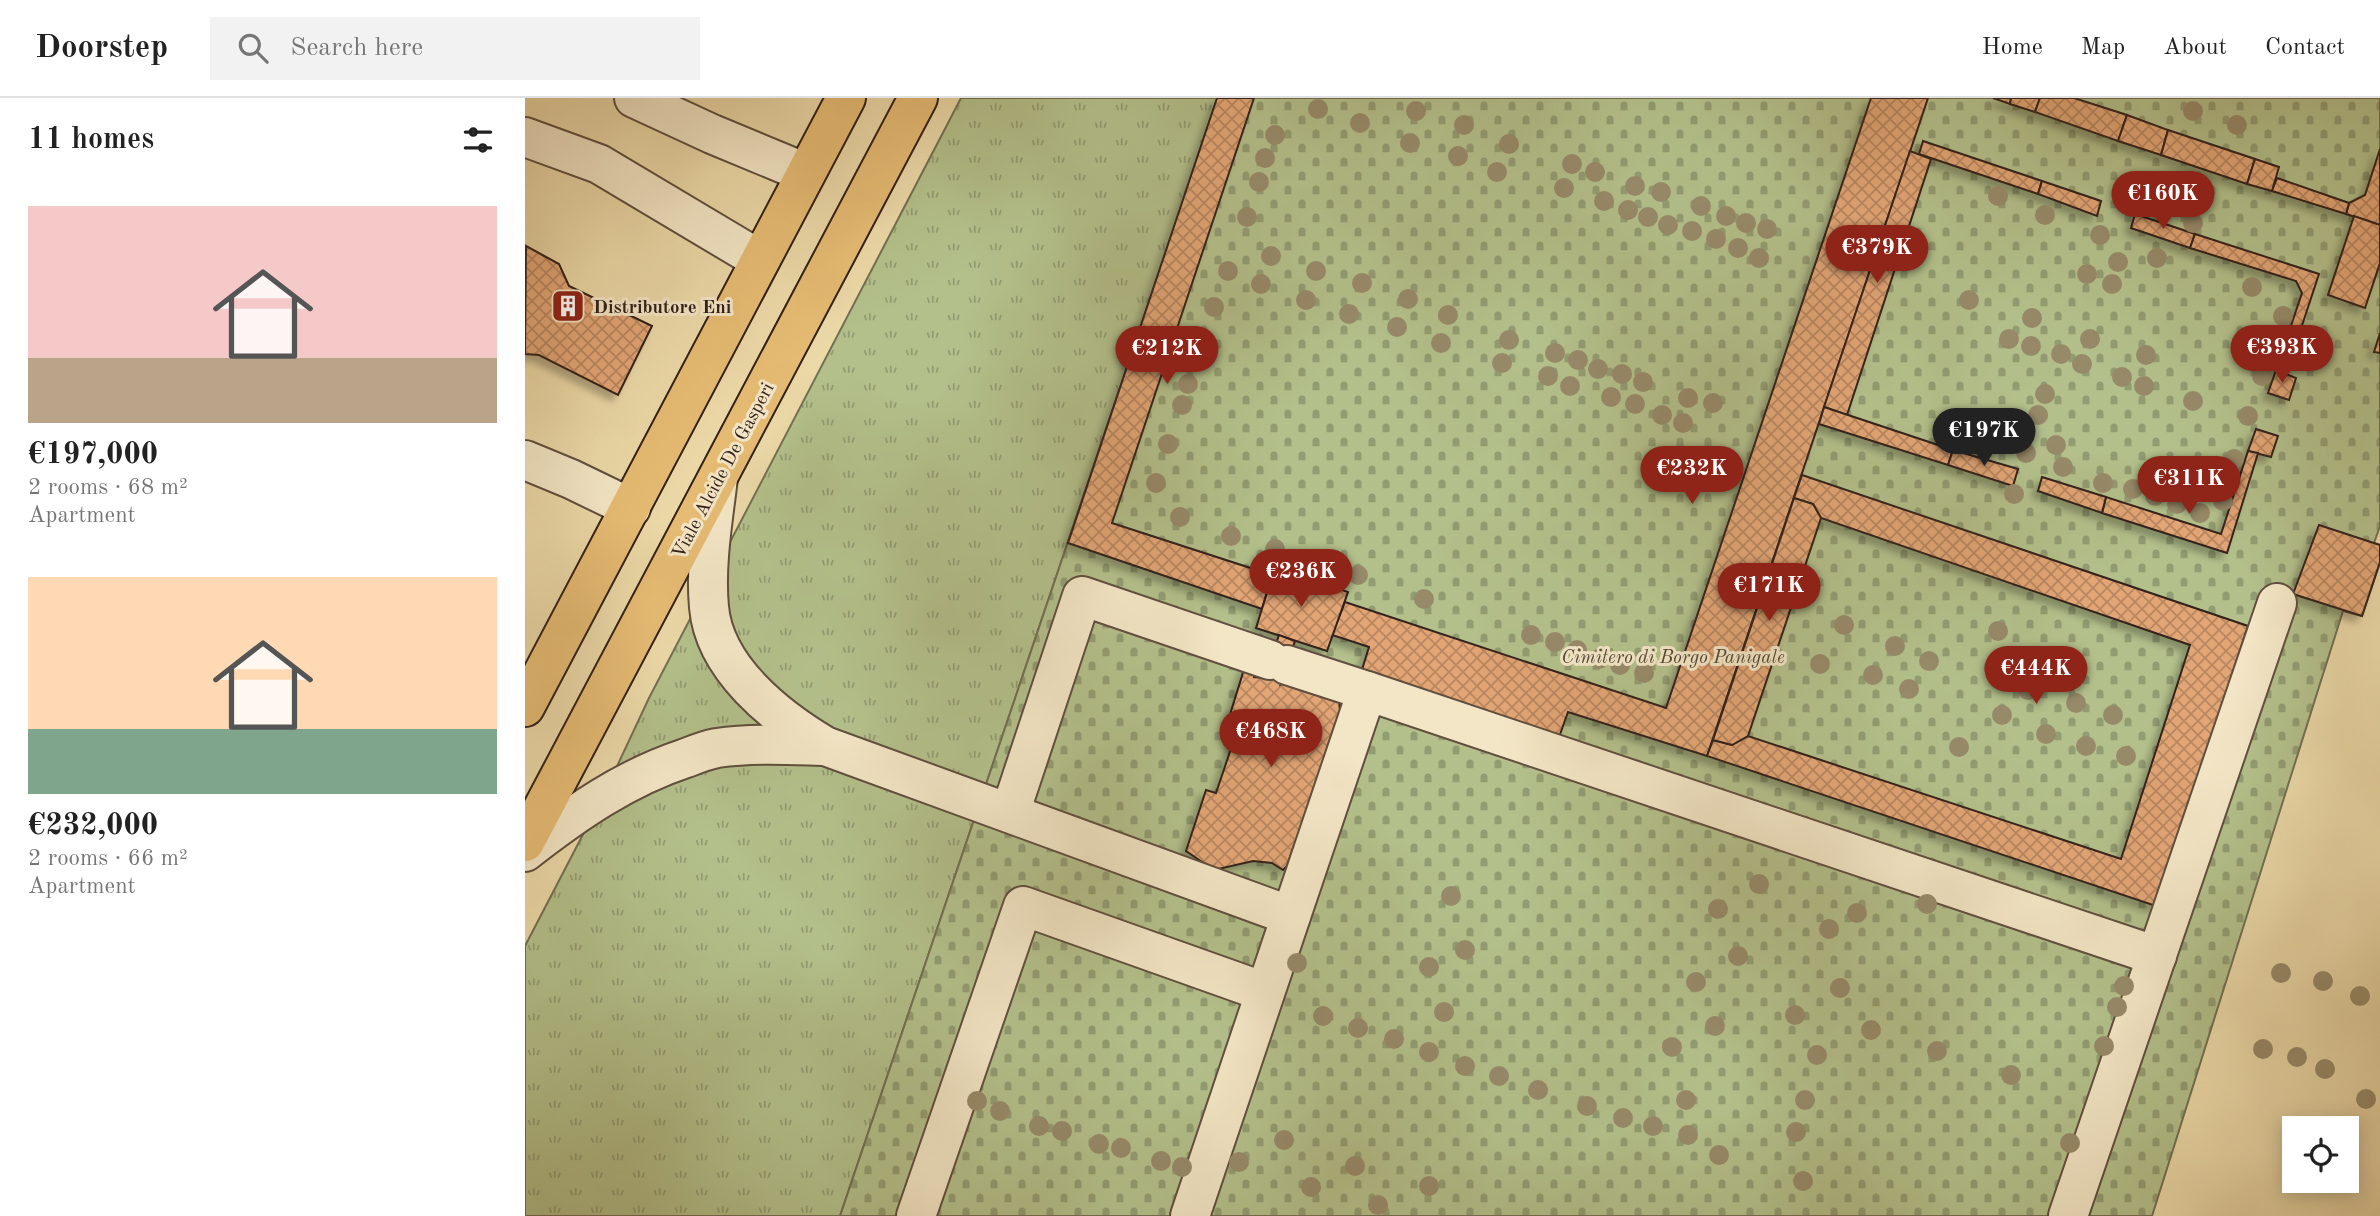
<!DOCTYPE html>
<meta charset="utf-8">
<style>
:root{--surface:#fff;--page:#f2f2f2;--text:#222;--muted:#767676;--line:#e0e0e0;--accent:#8f2418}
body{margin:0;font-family:"Old Standard TT",serif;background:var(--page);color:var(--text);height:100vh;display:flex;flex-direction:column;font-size:26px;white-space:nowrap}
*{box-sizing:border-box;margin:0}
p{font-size:23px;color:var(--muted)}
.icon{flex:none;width:38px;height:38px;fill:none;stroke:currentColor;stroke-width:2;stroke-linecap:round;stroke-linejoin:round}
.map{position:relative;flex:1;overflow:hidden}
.side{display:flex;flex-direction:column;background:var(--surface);width:525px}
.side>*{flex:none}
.buttons{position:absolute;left:1757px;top:1018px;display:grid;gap:14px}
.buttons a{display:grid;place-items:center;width:77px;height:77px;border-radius:0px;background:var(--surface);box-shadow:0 4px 18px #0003;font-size:35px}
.price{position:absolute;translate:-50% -60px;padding:0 16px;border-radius:24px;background:var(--accent);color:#fff;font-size:23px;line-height:46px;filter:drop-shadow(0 2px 4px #0008)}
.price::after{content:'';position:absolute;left:50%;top:42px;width:21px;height:16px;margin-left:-10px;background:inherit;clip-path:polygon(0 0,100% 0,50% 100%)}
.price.on{background:#222;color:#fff}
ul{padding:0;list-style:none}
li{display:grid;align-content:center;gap:14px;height:371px;padding:0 28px}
li span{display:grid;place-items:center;height:217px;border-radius:0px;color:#555}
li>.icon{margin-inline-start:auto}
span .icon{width:126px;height:126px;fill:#fffc;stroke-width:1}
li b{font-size:30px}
h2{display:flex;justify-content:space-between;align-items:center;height:84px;padding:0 28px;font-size:30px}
header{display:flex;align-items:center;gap:42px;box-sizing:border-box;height:98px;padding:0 35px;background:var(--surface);border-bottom:2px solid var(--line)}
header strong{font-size:33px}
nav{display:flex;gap:38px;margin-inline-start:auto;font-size:24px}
.search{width:490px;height:63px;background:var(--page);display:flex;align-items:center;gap:18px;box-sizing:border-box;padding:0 24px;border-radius:0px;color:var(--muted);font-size:26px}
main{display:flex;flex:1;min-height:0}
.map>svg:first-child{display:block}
.grass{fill:url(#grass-tufts);stroke:#727052;stroke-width:2}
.cemetery{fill:url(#cemetery-stones);stroke:#727052;stroke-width:2}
.building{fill:url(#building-cross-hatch);stroke:#32211a;stroke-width:2;filter:url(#shadow)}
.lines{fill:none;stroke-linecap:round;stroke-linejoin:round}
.minor-casing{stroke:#604f3e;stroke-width:42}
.major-casing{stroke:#32211a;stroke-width:42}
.minor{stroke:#f3e6c6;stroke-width:38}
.major{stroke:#e6bc74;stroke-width:38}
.tree{fill:#978a69}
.labels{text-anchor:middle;stroke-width:6;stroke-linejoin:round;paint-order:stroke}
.poi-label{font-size:19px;font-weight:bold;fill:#32211a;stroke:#f3e6c6;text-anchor:start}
.street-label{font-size:19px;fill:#32211a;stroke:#f3e6c6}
.park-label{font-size:19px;font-style:italic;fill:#524936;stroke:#f3e6c6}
</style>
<header>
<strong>Doorstep</strong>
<div class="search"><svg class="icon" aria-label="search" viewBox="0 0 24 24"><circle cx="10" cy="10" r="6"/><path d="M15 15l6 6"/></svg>Search here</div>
<nav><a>Home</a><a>Map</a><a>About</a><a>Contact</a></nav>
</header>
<main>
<section class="side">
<h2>11 homes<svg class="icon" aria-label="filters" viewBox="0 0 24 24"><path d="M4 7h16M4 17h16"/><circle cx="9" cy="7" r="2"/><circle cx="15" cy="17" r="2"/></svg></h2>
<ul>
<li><span style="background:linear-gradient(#f6c9c9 70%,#b9a48a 0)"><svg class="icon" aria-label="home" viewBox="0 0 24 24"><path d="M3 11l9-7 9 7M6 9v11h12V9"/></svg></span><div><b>€197,000</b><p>2 rooms · 68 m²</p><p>Apartment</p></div></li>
<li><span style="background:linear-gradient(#ffd9b3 70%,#7fa58c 0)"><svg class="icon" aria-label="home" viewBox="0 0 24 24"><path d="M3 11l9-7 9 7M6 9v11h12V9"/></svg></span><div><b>€232,000</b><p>2 rooms · 66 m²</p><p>Apartment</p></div></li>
</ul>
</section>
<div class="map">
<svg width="1855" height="1118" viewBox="0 0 1855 1118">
<defs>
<pattern id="grass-tufts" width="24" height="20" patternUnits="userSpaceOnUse" patternTransform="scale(1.75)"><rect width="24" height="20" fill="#b3c08b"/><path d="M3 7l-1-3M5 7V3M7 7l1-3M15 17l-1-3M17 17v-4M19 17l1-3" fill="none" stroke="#929c71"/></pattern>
<pattern id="cemetery-stones" width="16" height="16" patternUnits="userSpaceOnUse" patternTransform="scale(1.75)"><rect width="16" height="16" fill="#b3c08b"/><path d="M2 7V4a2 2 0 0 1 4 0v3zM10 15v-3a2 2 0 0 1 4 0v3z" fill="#929c71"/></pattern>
<pattern id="building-cross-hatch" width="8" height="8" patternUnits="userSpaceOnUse" patternTransform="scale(1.75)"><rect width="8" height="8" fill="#e2a575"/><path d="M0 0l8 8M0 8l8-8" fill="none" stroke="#b8865f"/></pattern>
<filter id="shadow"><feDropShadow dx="-6" dy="6" stdDeviation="3.5" flood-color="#0004"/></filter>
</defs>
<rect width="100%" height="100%" fill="#ecd9a8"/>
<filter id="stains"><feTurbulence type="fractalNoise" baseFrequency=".00286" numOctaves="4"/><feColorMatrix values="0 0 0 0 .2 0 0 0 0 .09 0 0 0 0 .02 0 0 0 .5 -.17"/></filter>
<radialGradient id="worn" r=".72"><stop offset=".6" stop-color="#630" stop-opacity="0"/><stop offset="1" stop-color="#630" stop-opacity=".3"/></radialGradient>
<!-- grass -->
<polygon class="grass" points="436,0 693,0 315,1118 0,1118 0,848 79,696 124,600"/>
<!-- cemetery -->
<polygon class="cemetery" points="693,0 1855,0 1855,428 1849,445 1855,447 1855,464 1837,518 1818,513 1627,1118 315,1118"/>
<!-- building -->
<g class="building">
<polygon points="692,0 729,0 587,425 747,477 737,511 543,445"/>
<polygon points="1346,0 1403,0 1182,658 1043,614 1033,642 836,575 844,549 807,537 820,504 1141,610"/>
<polygon points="1468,0 1486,0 1485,6"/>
<polygon points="1486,0 1515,0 1510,14 1485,6"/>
<polygon points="1515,0 1549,0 1602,17 1593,43 1510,14"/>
<polygon points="1602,17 1643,32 1636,57 1593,43"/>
<polygon points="1643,32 1730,61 1722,86 1636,57"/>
<polygon points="1398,43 1517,83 1513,96 1394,56"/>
<polygon points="1855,51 1855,127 1821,116 1824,105 1840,97"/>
<polygon points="1385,53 1406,61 1322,317 1299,309"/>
<polygon points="1730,61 1754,69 1747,93 1722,86"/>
<polygon points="1752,80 1824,105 1821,116 1747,93"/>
<polygon points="1517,83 1576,103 1572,118 1513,96"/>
<polygon points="1610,116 1670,136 1665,150 1606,130"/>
<polygon points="1829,118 1855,127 1855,165 1840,210 1803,197"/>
<polygon points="1670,136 1794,176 1761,276 1751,272 1777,195 1771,183 1665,150"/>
<polygon points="1,148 34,166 44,188 127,228 93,297 14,257 0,256"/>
<polygon points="1855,235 1855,255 1849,254"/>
<polygon points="1751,272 1771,280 1764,302 1743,295"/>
<polygon points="1299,309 1428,352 1423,367 1294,326"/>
<polygon points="1731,331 1753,338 1746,359 1723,353"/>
<polygon points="1428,352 1493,371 1488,388 1423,367"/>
<polygon points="1723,353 1733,355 1702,455 1577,415 1581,399 1696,436"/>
<polygon points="1277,377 1723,528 1631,808 1182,658 1188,642 1207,647 1223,638 1596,761 1665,547 1296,420 1288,406 1269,400"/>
<polygon points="1517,379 1581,399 1577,415 1513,393"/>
<polygon points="1269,400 1288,406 1296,420 1223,638 1207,647 1188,642"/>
<polygon points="1794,427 1855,447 1855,464 1837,518 1768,496"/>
<polygon points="750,469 823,494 802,553 731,530"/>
<polygon points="754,537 770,543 756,586 762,581 813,594 815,612 828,619 776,748 769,747 762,768 758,772 747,765 728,763 689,772 661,753 681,692 691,695 714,627 703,623 721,565 730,573 729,579 739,580"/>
</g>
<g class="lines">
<defs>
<g id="minor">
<polyline points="109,0 187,36 281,75"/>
<polyline points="0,39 74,66 235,162"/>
<polyline points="0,362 46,381 106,410"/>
<path d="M193,380C188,422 180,467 184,509C189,570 251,619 300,648L766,818L842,593L762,567"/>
<polyline points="842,593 1632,858"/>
<polyline points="485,715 557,498 745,562"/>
<path d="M0,754C50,715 100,680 161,660C171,656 181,652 192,650C227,645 263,647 299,648"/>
<polyline points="391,1118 498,808 740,894"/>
<polyline points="665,1118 766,818"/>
<polyline points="1543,1118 1752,505"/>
</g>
<g id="major">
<polyline points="0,609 321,0"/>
<polyline points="0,744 393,0"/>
</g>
</defs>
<!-- minor casing -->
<use href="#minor" class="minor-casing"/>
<!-- major casing -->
<use href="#major" class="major-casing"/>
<!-- minor -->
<use href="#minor" class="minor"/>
<!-- major -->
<use href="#major" class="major"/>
</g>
<!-- trees -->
<g class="tree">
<circle cx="793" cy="11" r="10"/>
<circle cx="891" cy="13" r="10"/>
<circle cx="1668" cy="13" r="10"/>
<circle cx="835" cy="25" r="10"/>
<circle cx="939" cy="27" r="10"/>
<circle cx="1712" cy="27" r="10"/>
<circle cx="750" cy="37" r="10"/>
<circle cx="885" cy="45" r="10"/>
<circle cx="984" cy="46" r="10"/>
<circle cx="933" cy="58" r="10"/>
<circle cx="740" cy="60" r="10"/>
<circle cx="1047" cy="66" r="10"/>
<circle cx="972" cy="74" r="10"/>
<circle cx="1070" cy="74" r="10"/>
<circle cx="734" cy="84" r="10"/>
<circle cx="1110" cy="88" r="10"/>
<circle cx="1039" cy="90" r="10"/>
<circle cx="1136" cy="94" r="10"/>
<circle cx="1473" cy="98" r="10"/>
<circle cx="1079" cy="103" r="10"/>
<circle cx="1176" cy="108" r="10"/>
<circle cx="1103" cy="112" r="10"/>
<circle cx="1635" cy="112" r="10"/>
<circle cx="1520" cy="117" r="10"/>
<circle cx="1201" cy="118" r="10"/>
<circle cx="722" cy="119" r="10"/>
<circle cx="1123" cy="119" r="10"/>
<circle cx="1221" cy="125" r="10"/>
<circle cx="1668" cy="125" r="10"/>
<circle cx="1143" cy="127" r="10"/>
<circle cx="1242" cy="131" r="10"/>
<circle cx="1167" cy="133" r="10"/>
<circle cx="1575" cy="137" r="10"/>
<circle cx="1191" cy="141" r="10"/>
<circle cx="1213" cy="150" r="10"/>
<circle cx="746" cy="158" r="10"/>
<circle cx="1234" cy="160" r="10"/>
<circle cx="1632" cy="160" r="10"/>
<circle cx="1593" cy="164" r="10"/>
<circle cx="703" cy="173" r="10"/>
<circle cx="791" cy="173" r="10"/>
<circle cx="1562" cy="176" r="10"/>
<circle cx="837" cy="185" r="10"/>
<circle cx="736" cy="186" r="10"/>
<circle cx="1587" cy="186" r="10"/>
<circle cx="1727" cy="189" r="10"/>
<circle cx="883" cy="201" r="10"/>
<circle cx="781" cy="202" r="10"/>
<circle cx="1444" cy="202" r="10"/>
<circle cx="689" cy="209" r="10"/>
<circle cx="824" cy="216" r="10"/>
<circle cx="923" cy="217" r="10"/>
<circle cx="1758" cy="218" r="10"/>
<circle cx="1507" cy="220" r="10"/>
<circle cx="872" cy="229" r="10"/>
<circle cx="1749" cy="240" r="10"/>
<circle cx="1484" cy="241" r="10"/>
<circle cx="1565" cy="241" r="10"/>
<circle cx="984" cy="242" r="10"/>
<circle cx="916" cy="245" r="10"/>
<circle cx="678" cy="246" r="10"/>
<circle cx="1506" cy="248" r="10"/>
<circle cx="1030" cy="255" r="10"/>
<circle cx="1536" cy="256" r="10"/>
<circle cx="1621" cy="257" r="10"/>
<circle cx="1053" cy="262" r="10"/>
<circle cx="977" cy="265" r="10"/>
<circle cx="1557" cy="266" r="10"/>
<circle cx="1073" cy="271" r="10"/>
<circle cx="1097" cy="276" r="10"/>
<circle cx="1023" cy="278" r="10"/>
<circle cx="1737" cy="278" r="10"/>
<circle cx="1597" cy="279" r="10"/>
<circle cx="1118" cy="284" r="10"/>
<circle cx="663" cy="286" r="10"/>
<circle cx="1045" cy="288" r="10"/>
<circle cx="1619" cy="288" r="10"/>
<circle cx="1520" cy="296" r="10"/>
<circle cx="1086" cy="299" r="10"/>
<circle cx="1163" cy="300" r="10"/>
<circle cx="1668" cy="303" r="10"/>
<circle cx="1188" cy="305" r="10"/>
<circle cx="1110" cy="306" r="10"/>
<circle cx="657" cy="307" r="10"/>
<circle cx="1137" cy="317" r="10"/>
<circle cx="1513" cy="317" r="10"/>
<circle cx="1723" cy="318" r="10"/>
<circle cx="1158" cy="325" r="10"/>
<circle cx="643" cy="346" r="10"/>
<circle cx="1531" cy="347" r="10"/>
<circle cx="1501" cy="355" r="10"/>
<circle cx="1709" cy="361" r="10"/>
<circle cx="1538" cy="369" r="10"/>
<circle cx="631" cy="385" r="10"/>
<circle cx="1578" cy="385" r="10"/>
<circle cx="1608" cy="391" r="10"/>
<circle cx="1489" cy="396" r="10"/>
<circle cx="1630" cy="398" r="10"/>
<circle cx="1698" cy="403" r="10"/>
<circle cx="1652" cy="406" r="10"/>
<circle cx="1675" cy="415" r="10"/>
<circle cx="655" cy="419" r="10"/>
<circle cx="706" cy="438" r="10"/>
<circle cx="750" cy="451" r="10"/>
<circle cx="793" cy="466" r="10"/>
<circle cx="833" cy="477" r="10"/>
<circle cx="899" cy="501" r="10"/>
<circle cx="1319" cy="527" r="10"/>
<circle cx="1473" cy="533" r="10"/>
<circle cx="1006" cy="537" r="10"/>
<circle cx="1030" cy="544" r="10"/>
<circle cx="1370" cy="548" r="10"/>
<circle cx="1052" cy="552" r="10"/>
<circle cx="1074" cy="561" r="10"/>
<circle cx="1404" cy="563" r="10"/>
<circle cx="1295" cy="566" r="10"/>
<circle cx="1095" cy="567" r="10"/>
<circle cx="1119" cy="575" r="10"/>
<circle cx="1348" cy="577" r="10"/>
<circle cx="1384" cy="591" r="10"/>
<circle cx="1503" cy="592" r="10"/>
<circle cx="1551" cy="605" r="10"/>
<circle cx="1477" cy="617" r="10"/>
<circle cx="1588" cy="617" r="10"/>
<circle cx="1521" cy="636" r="10"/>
<circle cx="1561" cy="648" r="10"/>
<circle cx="1434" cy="649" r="10"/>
<circle cx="1601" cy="658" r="10"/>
<circle cx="1234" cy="786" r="10"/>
<circle cx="926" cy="798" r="10"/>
<circle cx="1402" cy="806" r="10"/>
<circle cx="1193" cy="811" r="10"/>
<circle cx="1332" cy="815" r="10"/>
<circle cx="1304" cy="831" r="10"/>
<circle cx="940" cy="852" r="10"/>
<circle cx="1213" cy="858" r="10"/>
<circle cx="772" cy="865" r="10"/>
<circle cx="904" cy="869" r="10"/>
<circle cx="1756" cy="875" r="10"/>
<circle cx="1798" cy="883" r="10"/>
<circle cx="1171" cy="884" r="10"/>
<circle cx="1599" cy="888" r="10"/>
<circle cx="1315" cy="890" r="10"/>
<circle cx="1835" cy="898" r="10"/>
<circle cx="1592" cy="909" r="10"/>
<circle cx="919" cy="914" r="10"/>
<circle cx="1270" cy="917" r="10"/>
<circle cx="798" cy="918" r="10"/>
<circle cx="1190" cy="928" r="10"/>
<circle cx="833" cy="930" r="10"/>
<circle cx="1346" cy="932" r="10"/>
<circle cx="869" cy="941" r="10"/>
<circle cx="1579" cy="948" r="10"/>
<circle cx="1147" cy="949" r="10"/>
<circle cx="1738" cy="951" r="10"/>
<circle cx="1412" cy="953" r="10"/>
<circle cx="904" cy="954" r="10"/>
<circle cx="1292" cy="957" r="10"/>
<circle cx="1772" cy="959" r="10"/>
<circle cx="940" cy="968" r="10"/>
<circle cx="1800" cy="971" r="10"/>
<circle cx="1486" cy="977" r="10"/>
<circle cx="974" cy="978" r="10"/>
<circle cx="1013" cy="992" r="10"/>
<circle cx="1841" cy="1001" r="10"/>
<circle cx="1161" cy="1002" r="10"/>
<circle cx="1280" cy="1002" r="10"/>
<circle cx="452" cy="1003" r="10"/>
<circle cx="1062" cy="1008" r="10"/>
<circle cx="475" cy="1013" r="10"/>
<circle cx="1098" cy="1020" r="10"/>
<circle cx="514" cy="1028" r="10"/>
<circle cx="1128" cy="1028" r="10"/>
<circle cx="537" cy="1033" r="10"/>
<circle cx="1271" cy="1034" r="10"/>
<circle cx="1163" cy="1037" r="10"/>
<circle cx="759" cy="1042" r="10"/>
<circle cx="1545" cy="1045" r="10"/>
<circle cx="574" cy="1046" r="10"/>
<circle cx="596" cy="1050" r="10"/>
<circle cx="1194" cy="1057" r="10"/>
<circle cx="636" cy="1063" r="10"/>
<circle cx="714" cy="1064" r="10"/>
<circle cx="830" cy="1068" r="10"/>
<circle cx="657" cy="1069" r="10"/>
<circle cx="1278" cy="1083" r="10"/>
<circle cx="904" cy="1088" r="10"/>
<circle cx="786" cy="1089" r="10"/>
<circle cx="853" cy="1107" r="10"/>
</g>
<!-- icons -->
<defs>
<symbol id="building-square" viewBox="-11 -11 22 22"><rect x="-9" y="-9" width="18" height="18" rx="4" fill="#8f2418" stroke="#f3e6c6"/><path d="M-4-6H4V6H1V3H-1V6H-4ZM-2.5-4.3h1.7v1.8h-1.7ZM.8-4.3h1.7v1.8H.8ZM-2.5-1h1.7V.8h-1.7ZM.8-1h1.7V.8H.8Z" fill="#fff"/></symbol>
</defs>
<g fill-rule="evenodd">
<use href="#building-square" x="24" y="189" width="38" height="38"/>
</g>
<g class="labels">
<!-- poi labels -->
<g class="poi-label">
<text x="68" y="215">Distributore Eni</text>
</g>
<!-- street labels -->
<g class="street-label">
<text transform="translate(197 372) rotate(-62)" y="7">Viale Alcide De Gasperi</text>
</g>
<!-- park labels -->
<g class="park-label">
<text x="1148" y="565">Cimitero di Borgo Panigale</text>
</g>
</g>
<rect width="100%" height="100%" filter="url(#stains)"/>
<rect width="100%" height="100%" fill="url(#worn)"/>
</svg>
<div class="buttons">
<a><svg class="icon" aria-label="locate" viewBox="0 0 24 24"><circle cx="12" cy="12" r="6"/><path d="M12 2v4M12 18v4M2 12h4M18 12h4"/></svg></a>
</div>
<b class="price" style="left:1638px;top:133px">€160K</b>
<b class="price" style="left:1352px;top:187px">€379K</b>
<b class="price" style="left:1757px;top:287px">€393K</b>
<b class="price" style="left:642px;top:288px">€212K</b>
<b class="price on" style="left:1459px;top:370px">€197K</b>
<b class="price" style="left:1167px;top:408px">€232K</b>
<b class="price" style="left:1664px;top:418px">€311K</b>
<b class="price" style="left:776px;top:511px">€236K</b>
<b class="price" style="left:1244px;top:525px">€171K</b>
<b class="price" style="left:1511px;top:608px">€444K</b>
<b class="price" style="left:746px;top:671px">€468K</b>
</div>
</main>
